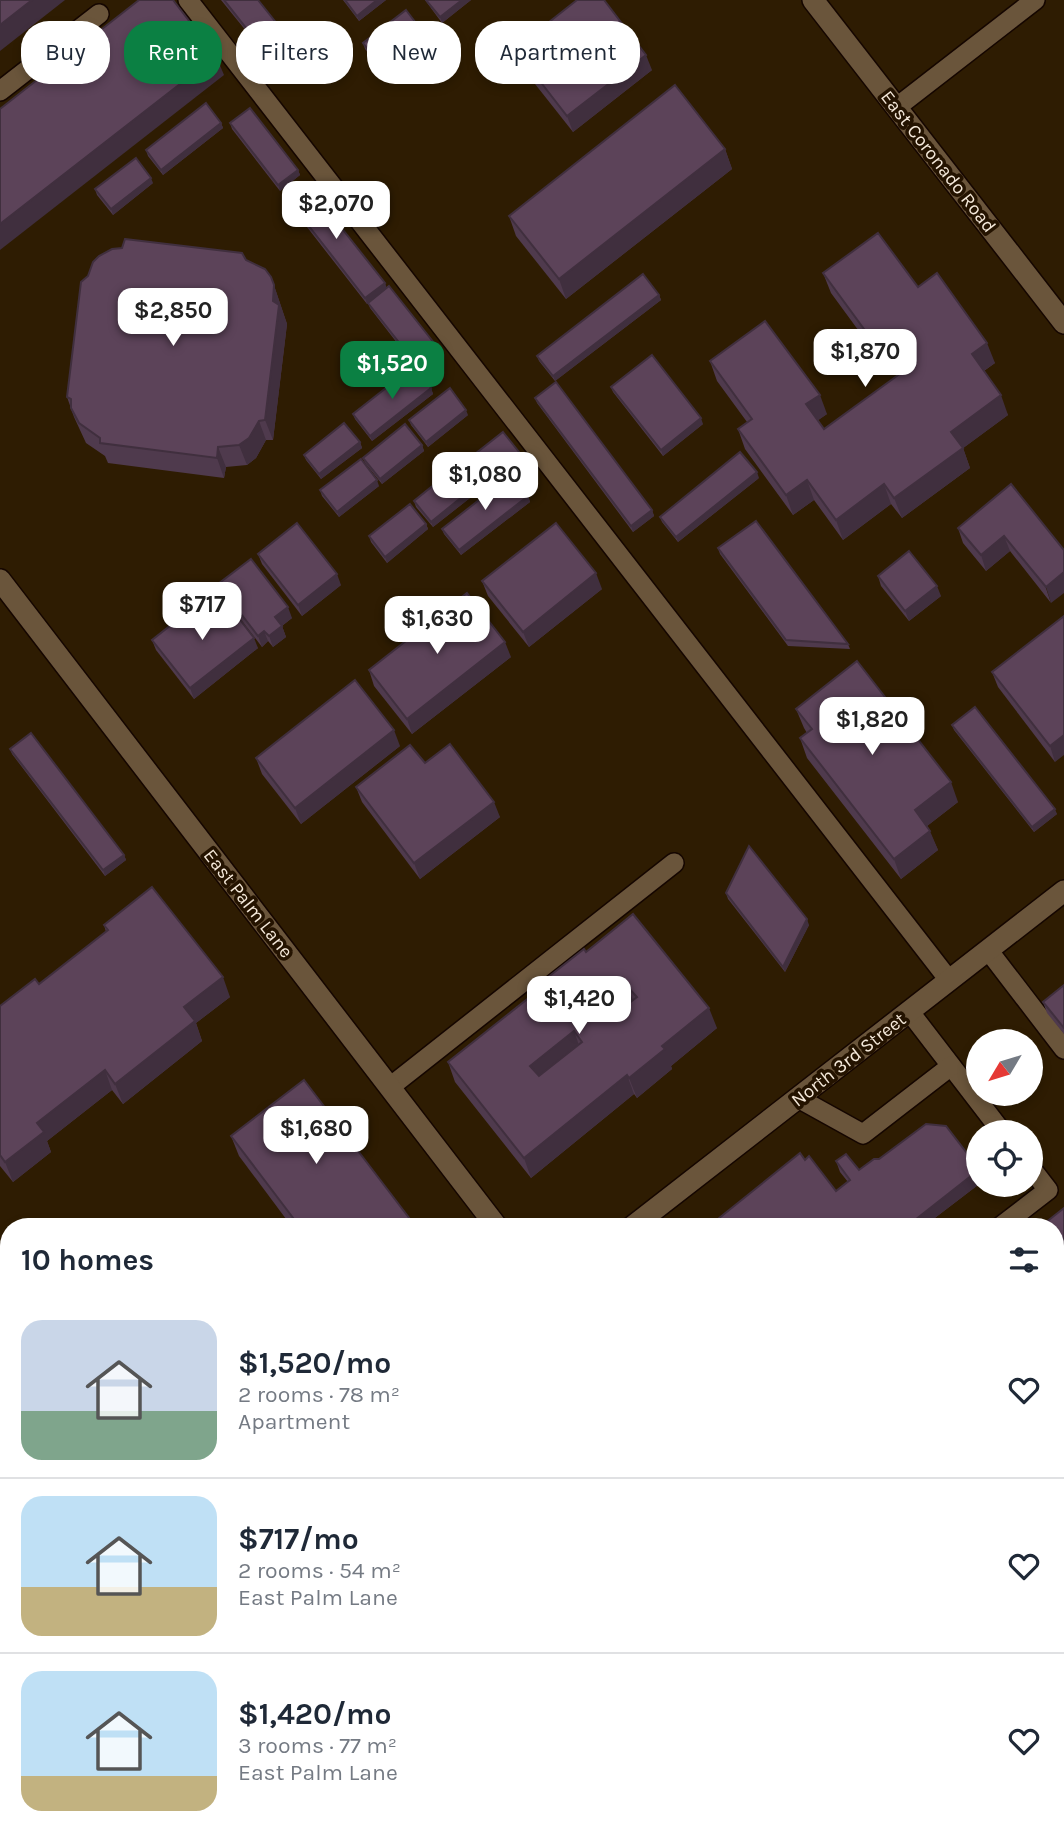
<!DOCTYPE html>
<meta charset="utf-8">
<style>
:root{--surface:#fff;--page:#f2f2f3;--text:#1f2937;--muted:#747a83;--line:#e0e1e3;--accent:#0b8043}
body{margin:0;font-family:Karla,sans-serif;background:var(--page);color:var(--text);height:100vh;display:flex;flex-direction:column;font-size:26px;white-space:nowrap}
*{box-sizing:border-box;margin:0}
p{font-size:23px;color:var(--muted)}
.icon{flex:none;width:38px;height:38px;fill:none;stroke:currentColor;stroke-width:2;stroke-linecap:round;stroke-linejoin:round}
.map{position:relative;flex:1;overflow:hidden}
.drawer{position:absolute;left:0px;top:1218px;width:1064px;height:625px;display:flex;flex-direction:column;background:var(--surface);border-radius:28px 28px 0 0;box-shadow:0 4px 10px #0003}
.drawer>*{flex:none}
.banner{position:absolute;left:21px;top:21px;width:700px;height:63px;display:flex;gap:14px}
.needle{width:46px;rotate:232deg}
.buttons{position:absolute;left:966px;top:1029px;display:grid;gap:14px}
.buttons a{display:grid;place-items:center;width:77px;height:77px;border-radius:50%;background:var(--surface);box-shadow:0 4px 10px #0003;font-size:35px}
.price{position:absolute;translate:-50% -60px;padding:0 16px;border-radius:14px;background:#fff;color:#222;font-size:23px;line-height:46px;filter:drop-shadow(0 2px 4px #0008)}
.price::after{content:'';position:absolute;left:50%;top:42px;width:21px;height:16px;margin-left:-10px;background:inherit;clip-path:polygon(0 0,100% 0,50% 100%)}
.price.selected{background:var(--accent);color:#fff}
ul{padding:0;list-style:none}
li{display:flex;align-items:center;gap:21px;height:175px;padding:0 21px}
li+li{border-top:2px solid var(--line)}
li span{display:grid;place-items:center;flex:none;width:196px;height:140px;border-radius:21px;color:#555}
li>.icon{margin-inline-start:auto}
span .icon{width:84px;height:84px;fill:#fffc;stroke-width:1}
li b{font-size:30px}
h2{display:flex;justify-content:space-between;align-items:center;height:84px;padding:0 21px;font-size:30px}
.chip{padding:0 24px;border-radius:28px;background:var(--surface);box-shadow:0 4px 10px #0003;font-size:24px;line-height:63px}
.chip.selected{background:var(--accent);color:#fff}
.map>svg:first-child{display:block}
.lines{fill:none;stroke-linecap:round;stroke-linejoin:round}
.lane-casing{stroke:#150600;stroke-width:22}
.street-casing{stroke:#150600;stroke-width:24}
.secondary-casing{stroke:#150600;stroke-width:24}
.lane{stroke:#6a553b;stroke-width:19}
.street{stroke:#6a553b;stroke-width:21}
.secondary{stroke:#6a553b;stroke-width:21}
.wall{fill:#4f3a4d}
.shaded-wall{fill:#402f3e}
.building{fill:#5c4359;stroke:#402f3e;stroke-width:2;fill-rule:evenodd}
.labels{text-anchor:middle;stroke-width:7;stroke-linejoin:round;paint-order:stroke}
.street-label{font-size:19px;fill:#f5e9da;stroke:#241300}
</style>
<div class="map">
<svg width="1064" height="1842" viewBox="0 0 1064 1842">
<rect width="100%" height="100%" fill="#2e1c02"/>
<g class="lines">
<defs>
<g id="lane">
<polyline points="188,0 949,980"/>
<polyline points="0,91 99,14"/>
<polyline points="897,107 1035,0"/>
<polyline points="988,950 1064,1049"/>
<polyline points="909,1011 1002,1132"/>
<polyline points="390,1087 674,863"/>
<polyline points="798,1098 863,1134 951,1066"/>
<polyline points="1000,1227 1048,1190 1031,1168"/>
<polyline points="0,1765 9,1776"/>
<polyline points="58,1834 64,1842"/>
</g>
<g id="street">
<polyline points="813,0 1064,323"/>
<polyline points="0,580 497,1227"/>
<polyline points="967,1834 973,1842"/>
</g>
<g id="secondary">
<polyline points="632,1227 1064,891"/>
<polyline points="0,1719 9,1712"/>
</g>
</defs>
<!-- lane casing -->
<use href="#lane" class="lane-casing"/>
<!-- street casing -->
<use href="#street" class="street-casing"/>
<!-- secondary casing -->
<use href="#secondary" class="secondary-casing"/>
<!-- lane -->
<use href="#lane" class="lane"/>
<!-- street -->
<use href="#street" class="street"/>
<!-- secondary -->
<use href="#secondary" class="secondary"/>
</g>
<!-- wall -->
<g class="wall">
<polygon points="221,0 258,0 286,35 288,40 267,57"/>
<polygon points="343,0 386,0 359,21"/>
<polygon points="425,0 471,0 442,23"/>
<polygon points="424,36 381,70 365,49 363,43"/>
<polygon points="515,49 652,70 573,132 520,65"/>
<polygon points="221,123 223,128 163,175 148,156 146,150"/>
<polygon points="230,123 298,170 300,175 280,191 232,129"/>
<polygon points="725,149 732,169 566,299 516,236 509,216"/>
<polygon points="153,183 113,215 97,195 95,189"/>
<polygon points="287,198 385,283 386,288 440,353 418,370 370,308 368,303 367,304 289,204"/>
<polygon points="246,260 271,277 287,324 273,440 266,440 256,458 247,465 226,467 224,478 108,463 105,456 86,443 74,417 67,397"/>
<polygon points="823,273 918,287 995,363 984,371 1008,415 963,448 970,468 902,518 891,504 843,540 814,500 793,515 745,449 738,429 747,422 717,381 710,361 827,414 818,420 824,429 911,366 900,351 883,364 831,293"/>
<polygon points="659,295 661,300 555,381 539,361 537,356"/>
<polygon points="611,387 703,424 663,456 613,392"/>
<polygon points="431,388 433,394 372,441 355,419 353,414"/>
<polygon points="535,398 652,510 654,516 633,532 537,403"/>
<polygon points="468,415 428,447 411,425 409,420"/>
<polygon points="360,442 362,448 321,479 306,460 304,455"/>
<polygon points="422,445 424,451 382,484 365,463 363,458"/>
<polygon points="519,452 521,458 479,491 463,470 461,465"/>
<polygon points="759,478 678,542 662,522 660,517"/>
<polygon points="1011,484 1051,603 1010,551 986,571 963,543 958,528"/>
<polygon points="379,486 339,517 322,496 320,490"/>
<polygon points="475,494 433,527 416,507 414,501"/>
<polygon points="528,496 530,502 461,555 444,534 442,529"/>
<polygon points="426,524 428,529 387,563 371,542 369,536"/>
<polygon points="718,548 848,644 850,649 788,646 720,554"/>
<polygon points="258,554 341,585 302,616 262,564"/>
<polygon points="878,576 941,596 909,621 881,586"/>
<polygon points="482,581 602,589 529,647 488,596"/>
<polygon points="218,584 292,618 282,626 286,637 273,647 268,641 262,647 222,595"/>
<polygon points="1064,616 1055,762 998,687 992,672"/>
<polygon points="213,620 258,648 194,699 156,650 152,640"/>
<polygon points="511,657 412,734 374,686 369,670"/>
<polygon points="796,709 958,802 927,826 938,850 901,879 807,758 800,738 807,733 804,728"/>
<polygon points="952,725 1057,814 1034,832 954,730"/>
<polygon points="400,746 301,824 262,774 256,758"/>
<polygon points="10,749 124,855 126,860 105,876 12,754"/>
<polygon points="425,763 500,817 420,879 362,802 356,787"/>
<polygon points="726,893 809,925 785,972 728,899"/>
<polygon points="104,925 230,997 196,1023 202,1041 123,1104 112,1090 47,1141 51,1152 13,1182 0,1166 0,1006 39,984 106,932"/>
<polygon points="586,952 717,1028 671,1066 672,1069 637,1098 634,1094 531,1178 455,1082 448,1062 549,982 547,978"/>
<polygon points="1064,985 1064,1034 1047,1013 1043,1002"/>
<polygon points="231,1136 416,1227 292,1227 239,1156"/>
<polygon points="805,1160 836,1191 848,1182 840,1172 836,1161 859,1170 978,1170 978,1185 923,1227 708,1227"/>
<polygon points="1064,1256 1064,1415 1055,1403 1055,1262"/>
<polygon points="0,1289 9,1300 9,1384 0,1373"/>
<polygon points="1064,1544 1064,1676 1055,1665 1055,1550"/>
<polygon points="1064,1730 1064,1834 1055,1823 1055,1737"/>
<polygon points="182,1834 227,1834 216,1842 188,1842"/>
<polygon points="361,1834 422,1834 425,1841 424,1842 367,1842"/>
</g>
<!-- shaded-wall -->
<g class="shaded-wall">
<polygon points="32,0 65,0 0,51 0,25"/>
<polygon points="377,0 386,0 359,21 357,16"/>
<polygon points="462,0 471,0 442,23 440,17"/>
<polygon points="422,31 424,36 381,70 379,64"/>
<polygon points="286,35 288,40 267,57 265,52"/>
<polygon points="646,55 652,70 573,132 567,116"/>
<polygon points="216,56 224,75 0,250 0,224"/>
<polygon points="221,123 223,128 163,175 161,170"/>
<polygon points="725,149 732,169 566,299 559,279"/>
<polygon points="298,170 300,175 280,191 278,185"/>
<polygon points="151,178 153,183 113,215 111,209"/>
<polygon points="385,283 387,289 367,304 365,298"/>
<polygon points="274,285 287,324 273,440 265,420"/>
<polygon points="659,295 661,300 555,381 553,376"/>
<polygon points="893,331 900,351 883,364 875,344"/>
<polygon points="987,343 995,363 979,374 972,354"/>
<polygon points="438,348 440,353 418,370 416,364"/>
<polygon points="431,388 433,394 372,441 370,436"/>
<polygon points="820,395 827,414 813,424 806,404"/>
<polygon points="1001,395 1008,415 958,452 951,432"/>
<polygon points="466,410 468,415 428,447 426,442"/>
<polygon points="701,418 703,424 663,456 661,450"/>
<polygon points="259,421 266,440 256,458 247,465 239,445"/>
<polygon points="360,442 362,448 321,479 319,474"/>
<polygon points="422,445 424,451 382,484 380,479"/>
<polygon points="218,447 226,467 224,478 217,458"/>
<polygon points="963,448 970,468 902,518 894,498"/>
<polygon points="519,452 521,458 479,491 477,485"/>
<polygon points="757,472 759,478 678,542 676,537"/>
<polygon points="377,480 379,486 339,517 337,512"/>
<polygon points="807,480 814,500 793,515 786,495"/>
<polygon points="884,484 891,504 843,540 836,520"/>
<polygon points="473,488 475,494 433,527 431,522"/>
<polygon points="528,496 530,502 461,555 459,550"/>
<polygon points="652,510 654,516 633,532 631,526"/>
<polygon points="426,524 428,529 387,563 385,557"/>
<polygon points="1004,536 1010,551 986,571 981,555"/>
<polygon points="1064,572 1064,593 1051,603 1046,587"/>
<polygon points="596,573 602,589 529,647 523,632"/>
<polygon points="337,574 341,585 302,616 298,605"/>
<polygon points="937,586 941,596 909,621 905,611"/>
<polygon points="288,607 292,618 279,628 275,617"/>
<polygon points="282,626 286,637 273,647 269,636"/>
<polygon points="264,631 268,641 262,647 258,636"/>
<polygon points="254,638 258,648 194,699 190,688"/>
<polygon points="505,642 511,657 412,734 407,719"/>
<polygon points="394,730 400,746 301,824 295,808"/>
<polygon points="1064,735 1064,755 1055,762 1050,746"/>
<polygon points="951,782 958,802 922,830 915,810"/>
<polygon points="494,802 500,817 420,879 414,863"/>
<polygon points="1055,809 1057,814 1034,832 1032,827"/>
<polygon points="930,831 938,850 901,879 894,859"/>
<polygon points="124,855 126,860 105,876 103,870"/>
<polygon points="807,919 809,925 785,972 783,967"/>
<polygon points="223,977 230,997 196,1023 202,1041 123,1104 115,1084 184,1007"/>
<polygon points="627,986 635,1005 626,1013 618,993"/>
<polygon points="709,1008 717,1028 671,1066 672,1069 637,1098 629,1078 662,1046"/>
<polygon points="574,1031 581,1051 537,1086 530,1066"/>
<polygon points="105,1070 112,1090 47,1141 51,1152 13,1182 5,1162 37,1123"/>
<polygon points="627,1075 634,1094 531,1178 524,1158"/>
<polygon points="976,1165 978,1170 978,1185 923,1227 906,1227"/>
<polygon points="1064,1240 1064,1247 1055,1254 1055,1247"/>
<polygon points="9,1333 9,1340 0,1347 0,1340"/>
<polygon points="1064,1516 1064,1542 1055,1549 1055,1523"/>
<polygon points="1058,1681 1064,1696 1055,1703 1055,1683"/>
<polygon points="209,1834 227,1834 216,1842 199,1842"/>
<polygon points="416,1834 422,1834 425,1841 424,1842 406,1842"/>
<polygon points="745,1834 763,1834 753,1842 735,1842"/>
</g>
<!-- building -->
<g class="building">
<polygon points="0,0 32,0 0,25"/>
<polygon points="139,0 173,0 216,56 0,224 0,109"/>
<polygon points="224,0 258,0 286,35 265,52"/>
<polygon points="345,0 377,0 357,16"/>
<polygon points="426,0 462,0 440,17"/>
<polygon points="577,0 604,0 646,55 567,116 515,49"/>
<polygon points="406,10 422,31 379,64 363,43"/>
<polygon points="675,85 725,149 559,279 509,216"/>
<polygon points="206,103 221,123 161,170 146,150"/>
<polygon points="250,108 298,170 278,185 230,123"/>
<polygon points="136,158 151,178 111,209 95,189"/>
<polygon points="306,183 385,283 365,298 287,198"/>
<polygon points="878,233 918,287 937,273 987,343 972,354 1001,395 951,432 963,448 894,498 884,484 836,520 807,480 786,495 738,429 752,419 710,361 765,321 820,395 806,404 824,429 916,362 893,331 875,344 823,273"/>
<polygon points="125,239 242,253 246,260 265,269 271,277 274,285 273,301 279,305 265,420 259,421 249,438 239,445 218,447 217,458 100,443 100,438 79,423 71,408 71,399 67,397 81,282 88,276 93,262 99,256 112,249 122,248"/>
<polygon points="643,274 659,295 553,376 537,356"/>
<polygon points="389,286 438,348 416,364 368,303"/>
<polygon points="652,355 701,418 661,450 611,387"/>
<polygon points="414,366 431,388 370,436 353,414"/>
<polygon points="556,382 652,510 631,526 535,398"/>
<polygon points="450,388 466,410 426,442 409,420"/>
<polygon points="344,423 360,442 319,474 304,455"/>
<polygon points="405,424 422,445 380,479 363,458"/>
<polygon points="503,432 519,452 477,485 461,465"/>
<polygon points="740,452 757,472 676,537 660,517"/>
<polygon points="361,459 377,480 337,512 320,490"/>
<polygon points="456,467 473,488 431,522 414,501"/>
<polygon points="511,475 528,496 459,550 442,529"/>
<polygon points="1011,484 1064,550 1064,572 1046,587 1004,536 981,555 958,528"/>
<polygon points="410,504 426,524 385,557 369,536"/>
<polygon points="756,521 848,644 786,640 718,548"/>
<polygon points="297,523 337,574 298,605 258,554"/>
<polygon points="556,523 596,573 523,632 482,581"/>
<polygon points="909,551 937,586 905,611 878,576"/>
<polygon points="251,559 288,607 275,617 282,626 269,636 264,631 258,636 218,584"/>
<polygon points="467,593 505,642 407,719 369,670"/>
<polygon points="199,603 213,620 230,607 254,638 190,688 152,640"/>
<polygon points="1064,616 1064,735 1050,746 992,672"/>
<polygon points="857,661 951,782 915,810 930,831 894,859 800,738 812,729 796,709"/>
<polygon points="355,680 394,730 295,808 256,758"/>
<polygon points="975,707 1055,809 1032,827 952,725"/>
<polygon points="31,733 124,855 103,870 10,749"/>
<polygon points="450,744 494,802 414,863 356,787 410,745 425,763"/>
<polygon points="749,846 807,919 783,967 726,893"/>
<polygon points="152,887 223,977 184,1007 195,1021 115,1084 105,1070 37,1123 44,1132 5,1162 0,1155 0,1006 35,979 39,984 108,930 104,925"/>
<path d="M633,914L709,1008L662,1046L665,1049L629,1078L627,1075L524,1158L448,1062L550,981L547,978L584,949L586,952ZM627,986L637,997L628,1004L618,993ZM574,1031L582,1042L539,1076L530,1066Z"/>
<polygon points="1064,985 1064,1028 1043,1002"/>
<polygon points="304,1080 416,1227 300,1227 231,1136"/>
<polygon points="926,1124 946,1126 976,1165 973,1168 976,1172 906,1227 708,1227 800,1153 805,1160 809,1156 836,1191 850,1180 836,1161 846,1154 859,1170 874,1159 879,1159"/>
<polygon points="1064,1208 1064,1240 1055,1247 1055,1227 1040,1227"/>
<polygon points="1064,1256 1064,1404 1055,1393 1055,1262"/>
<polygon points="0,1289 9,1300 9,1333 0,1340"/>
<polygon points="9,1339 9,1381 0,1370 0,1346"/>
<polygon points="1064,1432 1064,1516 1055,1523 1055,1439"/>
<polygon points="1064,1544 1064,1668 1055,1657 1055,1550"/>
<polygon points="1064,1730 1064,1826 1055,1815 1055,1737"/>
<polygon points="9,1802 9,1834 41,1834 47,1842 0,1842 0,1809"/>
<polygon points="187,1834 209,1834 199,1842 193,1842"/>
<polygon points="365,1834 416,1834 406,1842 371,1842"/>
<polygon points="689,1834 745,1834 735,1842 679,1842"/>
</g>
<g class="labels">
<!-- street labels -->
<g class="street-label">
<text transform="translate(939 161) rotate(52)" y="7">East Coronado Road</text>
<text transform="translate(249 903) rotate(52)" y="7">East Palm Lane</text>
<text transform="translate(848 1059) rotate(-38)" y="7">North 3rd Street</text>
</g>
</g>
</svg>
<div class="buttons">
<a><svg class="needle" viewBox="-14 -14 28 28"><path d="M0-13l5 13h-10z" fill="#e53935"/><path d="M0 13l5-13h-10z" fill="#747a83"/></svg></a>
<a><svg class="icon" aria-label="locate" viewBox="0 0 24 24"><circle cx="12" cy="12" r="6"/><path d="M12 2v4M12 18v4M2 12h4M18 12h4"/></svg></a>
</div>
<b class="price" style="left:336px;top:241px">$2,070</b>
<b class="price" style="left:173px;top:348px">$2,850</b>
<b class="price" style="left:865px;top:389px">$1,870</b>
<b class="price selected" style="left:392px;top:401px">$1,520</b>
<b class="price" style="left:485px;top:512px">$1,080</b>
<b class="price" style="left:202px;top:642px">$717</b>
<b class="price" style="left:437px;top:656px">$1,630</b>
<b class="price" style="left:872px;top:757px">$1,820</b>
<b class="price" style="left:579px;top:1036px">$1,420</b>
<b class="price" style="left:316px;top:1166px">$1,680</b>
<div class="banner">
<a class="chip">Buy</a>
<a class="chip selected">Rent</a>
<a class="chip">Filters</a>
<a class="chip">New</a>
<a class="chip">Apartment</a>
</div>
<section class="drawer">
<h2>10 homes<svg class="icon" aria-label="filters" viewBox="0 0 24 24"><path d="M4 7h16M4 17h16"/><circle cx="9" cy="7" r="2"/><circle cx="15" cy="17" r="2"/></svg></h2>
<ul>
<li><span style="background:linear-gradient(#c9d6e8 65%,#7fa58c 0)"><svg class="icon" aria-label="home" viewBox="0 0 24 24"><path d="M3 11l9-7 9 7M6 9v11h12V9"/></svg></span><div><b>$1,520/mo</b><p>2 rooms · 78 m²</p><p>Apartment</p></div><svg class="icon" aria-label="heart" viewBox="0 0 24 24"><path d="M12 20l-8-8c-3-5 5-10 8-4 3-6 11-1 8 4z"/></svg></li>
<li><span style="background:linear-gradient(#bfe0f5 65%,#c2b280 0)"><svg class="icon" aria-label="home" viewBox="0 0 24 24"><path d="M3 11l9-7 9 7M6 9v11h12V9"/></svg></span><div><b>$717/mo</b><p>2 rooms · 54 m²</p><p>East Palm Lane</p></div><svg class="icon" aria-label="heart" viewBox="0 0 24 24"><path d="M12 20l-8-8c-3-5 5-10 8-4 3-6 11-1 8 4z"/></svg></li>
<li><span style="background:linear-gradient(#bfe0f5 75%,#c2b280 0)"><svg class="icon" aria-label="home" viewBox="0 0 24 24"><path d="M3 11l9-7 9 7M6 9v11h12V9"/></svg></span><div><b>$1,420/mo</b><p>3 rooms · 77 m²</p><p>East Palm Lane</p></div><svg class="icon" aria-label="heart" viewBox="0 0 24 24"><path d="M12 20l-8-8c-3-5 5-10 8-4 3-6 11-1 8 4z"/></svg></li>
</ul>
</section>
</div>
